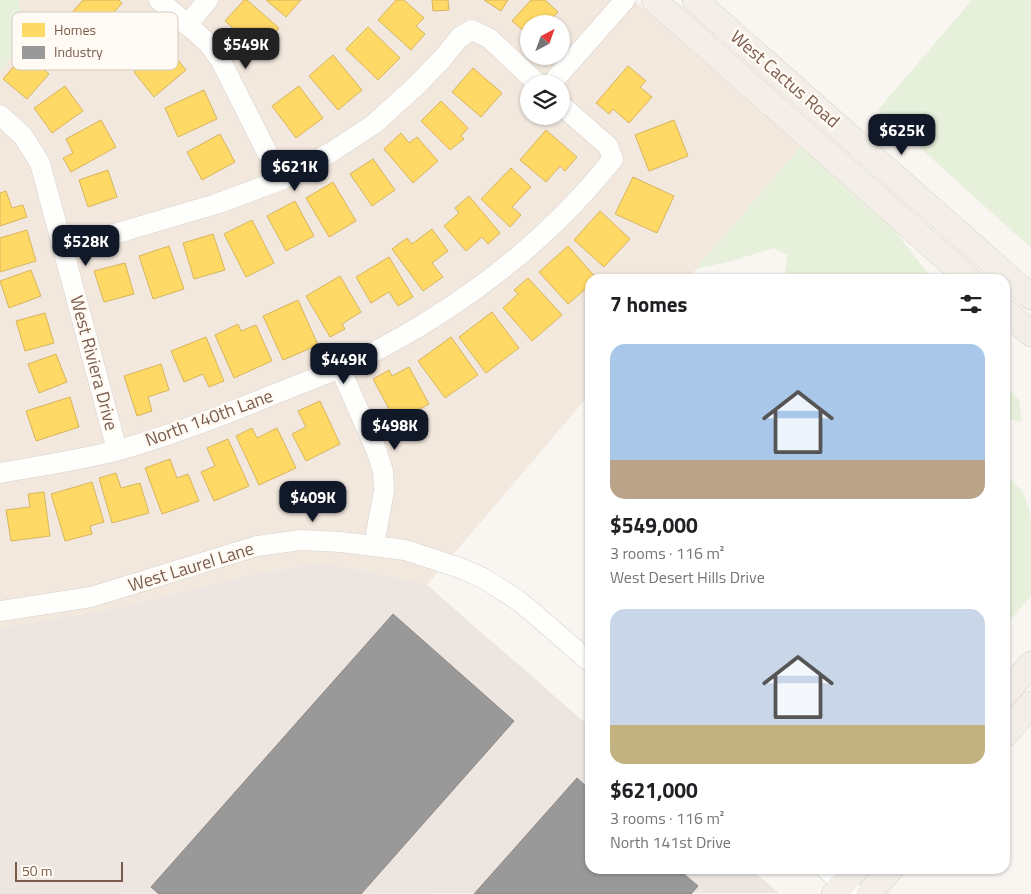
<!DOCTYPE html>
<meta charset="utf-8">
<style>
:root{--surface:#fff;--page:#f6f6f6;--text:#202124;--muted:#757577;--accent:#111827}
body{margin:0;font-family:"Titillium Web",sans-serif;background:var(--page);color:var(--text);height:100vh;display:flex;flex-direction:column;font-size:19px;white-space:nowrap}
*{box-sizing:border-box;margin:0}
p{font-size:16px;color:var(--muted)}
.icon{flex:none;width:28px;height:28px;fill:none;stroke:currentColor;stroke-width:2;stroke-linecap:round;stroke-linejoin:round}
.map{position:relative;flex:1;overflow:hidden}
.side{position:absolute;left:585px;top:274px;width:425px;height:600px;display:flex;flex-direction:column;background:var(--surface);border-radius:15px;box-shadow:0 1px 4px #0004}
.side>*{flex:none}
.needle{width:32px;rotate:41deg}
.fabs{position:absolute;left:520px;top:15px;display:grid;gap:10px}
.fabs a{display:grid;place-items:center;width:50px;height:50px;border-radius:50%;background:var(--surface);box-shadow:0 1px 4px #0004;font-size:25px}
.scale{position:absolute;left:15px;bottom:12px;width:108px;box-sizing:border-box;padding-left:5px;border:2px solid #7a5c4d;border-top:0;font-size:14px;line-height:18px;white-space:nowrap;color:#7a5c4d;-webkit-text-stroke:4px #fffaf3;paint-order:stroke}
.price{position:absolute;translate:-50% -42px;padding:0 11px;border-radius:10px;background:var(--accent);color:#fff;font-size:16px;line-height:32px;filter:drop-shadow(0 1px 2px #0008)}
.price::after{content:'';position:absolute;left:50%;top:30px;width:15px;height:11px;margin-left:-8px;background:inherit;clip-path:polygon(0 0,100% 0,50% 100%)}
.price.on{background:#222;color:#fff}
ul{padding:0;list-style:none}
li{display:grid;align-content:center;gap:10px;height:265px;padding:0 25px}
li span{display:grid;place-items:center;height:155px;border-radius:15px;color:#555}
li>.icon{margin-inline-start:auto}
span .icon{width:90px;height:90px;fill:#fffc;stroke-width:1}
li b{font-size:21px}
h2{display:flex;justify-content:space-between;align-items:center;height:60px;padding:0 25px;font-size:21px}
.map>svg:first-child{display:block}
.residential{fill:#f2e8de;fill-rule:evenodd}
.industrial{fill:#ede5e0}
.green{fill:#e7f0db}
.homes{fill:#ffd966;stroke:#d7b45e}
.industry{fill:#999;stroke:#908782}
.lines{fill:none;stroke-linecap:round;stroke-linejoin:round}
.minor-casing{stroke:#d7d1cb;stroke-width:21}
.major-casing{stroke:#dad1cc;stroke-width:26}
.minor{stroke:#fefefd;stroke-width:20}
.major{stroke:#f3eee8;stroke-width:25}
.labels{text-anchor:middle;stroke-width:5;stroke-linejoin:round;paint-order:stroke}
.street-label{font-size:18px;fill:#7a5c4d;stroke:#fffaf3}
.key{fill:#fffaf3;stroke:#d7cbc1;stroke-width:1}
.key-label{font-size:14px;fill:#7a5c4d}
</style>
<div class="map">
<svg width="1031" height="894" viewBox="0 0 1031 894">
<rect width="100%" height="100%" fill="#f9f5f0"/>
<!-- residential -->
<path class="residential" d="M0,0H634L800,147L688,279H590V394L427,585L367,571L316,563L251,575L114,609L0,628ZM529,24H561V56H529ZM529,84H561V116H529Z"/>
<!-- industrial -->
<polygon class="industrial" points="316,563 367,571 427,585 590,727 590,869 751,869 779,893 0,894 0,628 114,609 251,575"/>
<!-- green -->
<g class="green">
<polygon points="0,0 18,0 19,7 38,23 0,72"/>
<polygon points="972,0 1031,0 1031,248 878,110"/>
<polygon points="800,147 895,231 932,279 785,279 787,255 774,248 728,262 696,269"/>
<polygon points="1005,386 1019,400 1022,422 1005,419"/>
<polygon points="1005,474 1024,493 1031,517 1031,596 1005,626"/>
</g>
<!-- homes -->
<g class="homes">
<polygon points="83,0 119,0 122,3 91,39 67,18"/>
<polygon points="244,0 247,0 279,28 259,51 225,21"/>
<polygon points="266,0 301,0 286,17"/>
<polygon points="396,0 404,0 424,18 416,26 425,34 411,50 378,20"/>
<polygon points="432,0 448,0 449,10 433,11"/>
<polygon points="484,0 508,0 501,11"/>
<polygon points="531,0 545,0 558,12 547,24 529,24 529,35 512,21"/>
<polygon points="368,27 400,58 378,80 346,49"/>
<polygon points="160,51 167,59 173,54 186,70 154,97 134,72"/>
<polygon points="25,53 49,74 27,99 3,79"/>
<polygon points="333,55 362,90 338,110 309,76"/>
<polygon points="628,66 646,81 640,87 652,97 629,123 613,109 609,114 596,103"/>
<polygon points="473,68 502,93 481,117 452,92"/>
<polygon points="65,86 83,111 52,133 34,108"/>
<polygon points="299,86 323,118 296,138 272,106"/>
<polygon points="204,90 217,119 178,137 165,108"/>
<polygon points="441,101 468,128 461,136 464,139 450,150 421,121"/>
<polygon points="101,120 116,147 71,172 63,158 73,153 66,139"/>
<polygon points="674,120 688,156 649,171 635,135"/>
<polygon points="546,130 577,157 565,171 560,166 546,182 520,160"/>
<polygon points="401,133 409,143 417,137 438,161 413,183 384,149"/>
<polygon points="220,134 235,162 202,180 187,152"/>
<polygon points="373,159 395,190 372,206 350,174"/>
<polygon points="511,168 531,187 512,207 521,215 510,227 481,199"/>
<polygon points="108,170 117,197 88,207 79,180"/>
<polygon points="633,177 674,196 657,233 615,214"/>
<polygon points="333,182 356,221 329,237 306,198"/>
<polygon points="6,191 12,208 23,205 27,217 0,226 0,193"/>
<polygon points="469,196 500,233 488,244 482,237 466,251 444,226 459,213 455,208"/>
<polygon points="295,201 314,236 286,251 267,216"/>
<polygon points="600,211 630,239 604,267 574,240"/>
<polygon points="252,220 274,263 246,277 224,234"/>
<polygon points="432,229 448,251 432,263 443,277 423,291 392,249 407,238 412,244"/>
<polygon points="27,230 36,261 0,272 0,238"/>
<polygon points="213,234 225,270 194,279 183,243"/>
<polygon points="169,246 184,289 153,299 139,256"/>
<polygon points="568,246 597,279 590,279 590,285 568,304 539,272"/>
<polygon points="389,257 413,297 398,306 389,292 371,303 356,277"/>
<polygon points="125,263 134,294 104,302 94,271"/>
<polygon points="31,270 41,296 9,308 0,281"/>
<polygon points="340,276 361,312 342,324 345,329 330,337 306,296"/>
<polygon points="528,278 562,315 532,341 503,308 518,294 514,290"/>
<polygon points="298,300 318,345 283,360 263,316"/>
<polygon points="492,312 519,348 486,373 459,337"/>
<polygon points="45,313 54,343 25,351 16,321"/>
<polygon points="238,324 241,331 256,325 272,361 234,378 215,335"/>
<polygon points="206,337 224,381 209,387 203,374 184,382 171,351"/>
<polygon points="451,337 478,375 445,398 418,361"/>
<polygon points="56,354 67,382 39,393 28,364"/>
<polygon points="161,364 169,390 148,397 152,411 137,416 124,376"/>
<polygon points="409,367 429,404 396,422 373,379 389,370 392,376"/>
<polygon points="70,397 79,427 36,441 26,411"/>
<polygon points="320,401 340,444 306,461 292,434 306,427 298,411"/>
<polygon points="252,428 257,438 277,428 296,468 259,485 236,436"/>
<polygon points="228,439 249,486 214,501 201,472 215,466 207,448"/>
<polygon points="170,459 177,478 188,474 199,501 162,514 145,468"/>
<polygon points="116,473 121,488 140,483 149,513 112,523 99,478"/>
<polygon points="92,482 104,522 90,526 92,534 65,541 51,494"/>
<polygon points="44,492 50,536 11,541 6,510 30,507 28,494"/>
</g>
<!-- industry -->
<g class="industry">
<polygon points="393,614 514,721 361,894 159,894 151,887"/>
<polygon points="577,778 590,790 590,869 678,869 698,886 691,894 474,894"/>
</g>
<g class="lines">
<defs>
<g id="minor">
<polyline points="159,0 208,43 221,61 281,180"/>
<polyline points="187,25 208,0"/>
<polyline points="551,84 625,0"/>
<polyline points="0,115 23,136 40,163 117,450"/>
<polyline points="63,249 216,204 281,180 333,151 374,124 417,85 442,59 460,37 472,30 489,38 538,84"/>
<polyline points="340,368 377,452 383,471 384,491 374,545"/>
<path d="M0,473C40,466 80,460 119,450C172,435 222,416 272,395C311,380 350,365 387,345C473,298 552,236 613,159L608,146L561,105"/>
<polyline points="0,611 91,597 257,546 301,540 341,542 405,550 460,568 483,578 516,599 531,611 590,662"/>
<polyline points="826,869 855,894"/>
</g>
<g id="major">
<polyline points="654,0 969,279"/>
<polyline points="695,0 1031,297"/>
<polyline points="1005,311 1031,334"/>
<polyline points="1005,694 1031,664"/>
<polyline points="1005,735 1031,704"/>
<polyline points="834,894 856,869"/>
<polyline points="869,894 891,869"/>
</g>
</defs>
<!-- minor casing -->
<use href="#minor" class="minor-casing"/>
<!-- major casing -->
<use href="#major" class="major-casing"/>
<!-- minor -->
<use href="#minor" class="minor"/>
<!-- major -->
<use href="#major" class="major"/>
</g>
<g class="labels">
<!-- street labels -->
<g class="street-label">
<text transform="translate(785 79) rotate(41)" y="6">West Cactus Road</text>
<text transform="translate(94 363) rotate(75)" y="6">West Riviera Drive</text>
<text transform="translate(209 418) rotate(-20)" y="6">North 140th Lane</text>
<text transform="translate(191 567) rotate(-17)" y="6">West Laurel Lane</text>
</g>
</g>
<!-- legend -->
<rect x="12" y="12" width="166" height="58" rx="8" class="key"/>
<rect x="22" y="23" width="23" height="14" fill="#ffd966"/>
<rect x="22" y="46" width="23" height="13" fill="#999"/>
<g class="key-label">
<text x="54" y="35">Homes</text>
<text x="54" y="57">Industry</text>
</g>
</svg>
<div class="fabs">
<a><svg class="needle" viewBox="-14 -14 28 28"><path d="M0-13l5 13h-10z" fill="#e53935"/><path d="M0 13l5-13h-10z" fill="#757577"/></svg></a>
<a><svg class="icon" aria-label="layers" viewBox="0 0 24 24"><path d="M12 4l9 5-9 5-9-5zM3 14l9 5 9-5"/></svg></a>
</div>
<div class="scale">50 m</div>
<b class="price on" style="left:246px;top:70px">$549K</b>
<b class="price" style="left:902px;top:156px">$625K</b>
<b class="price" style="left:295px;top:192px">$621K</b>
<b class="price" style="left:86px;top:267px">$528K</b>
<b class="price" style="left:344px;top:385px">$449K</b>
<b class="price" style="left:395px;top:451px">$498K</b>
<b class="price" style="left:313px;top:523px">$409K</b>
<section class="side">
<h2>7 homes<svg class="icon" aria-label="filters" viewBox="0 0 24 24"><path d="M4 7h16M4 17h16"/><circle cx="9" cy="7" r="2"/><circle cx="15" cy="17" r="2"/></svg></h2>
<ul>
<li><span style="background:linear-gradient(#a9c7e8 75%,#b9a48a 0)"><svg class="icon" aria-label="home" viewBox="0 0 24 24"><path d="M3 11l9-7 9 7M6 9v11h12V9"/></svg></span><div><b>$549,000</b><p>3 rooms · 116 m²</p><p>West Desert Hills Drive</p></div></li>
<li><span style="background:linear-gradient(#c9d6e8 75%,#c2b280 0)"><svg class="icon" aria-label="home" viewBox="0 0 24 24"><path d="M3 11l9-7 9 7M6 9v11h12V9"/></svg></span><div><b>$621,000</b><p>3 rooms · 116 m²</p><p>North 141st Drive</p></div></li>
</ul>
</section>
</div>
